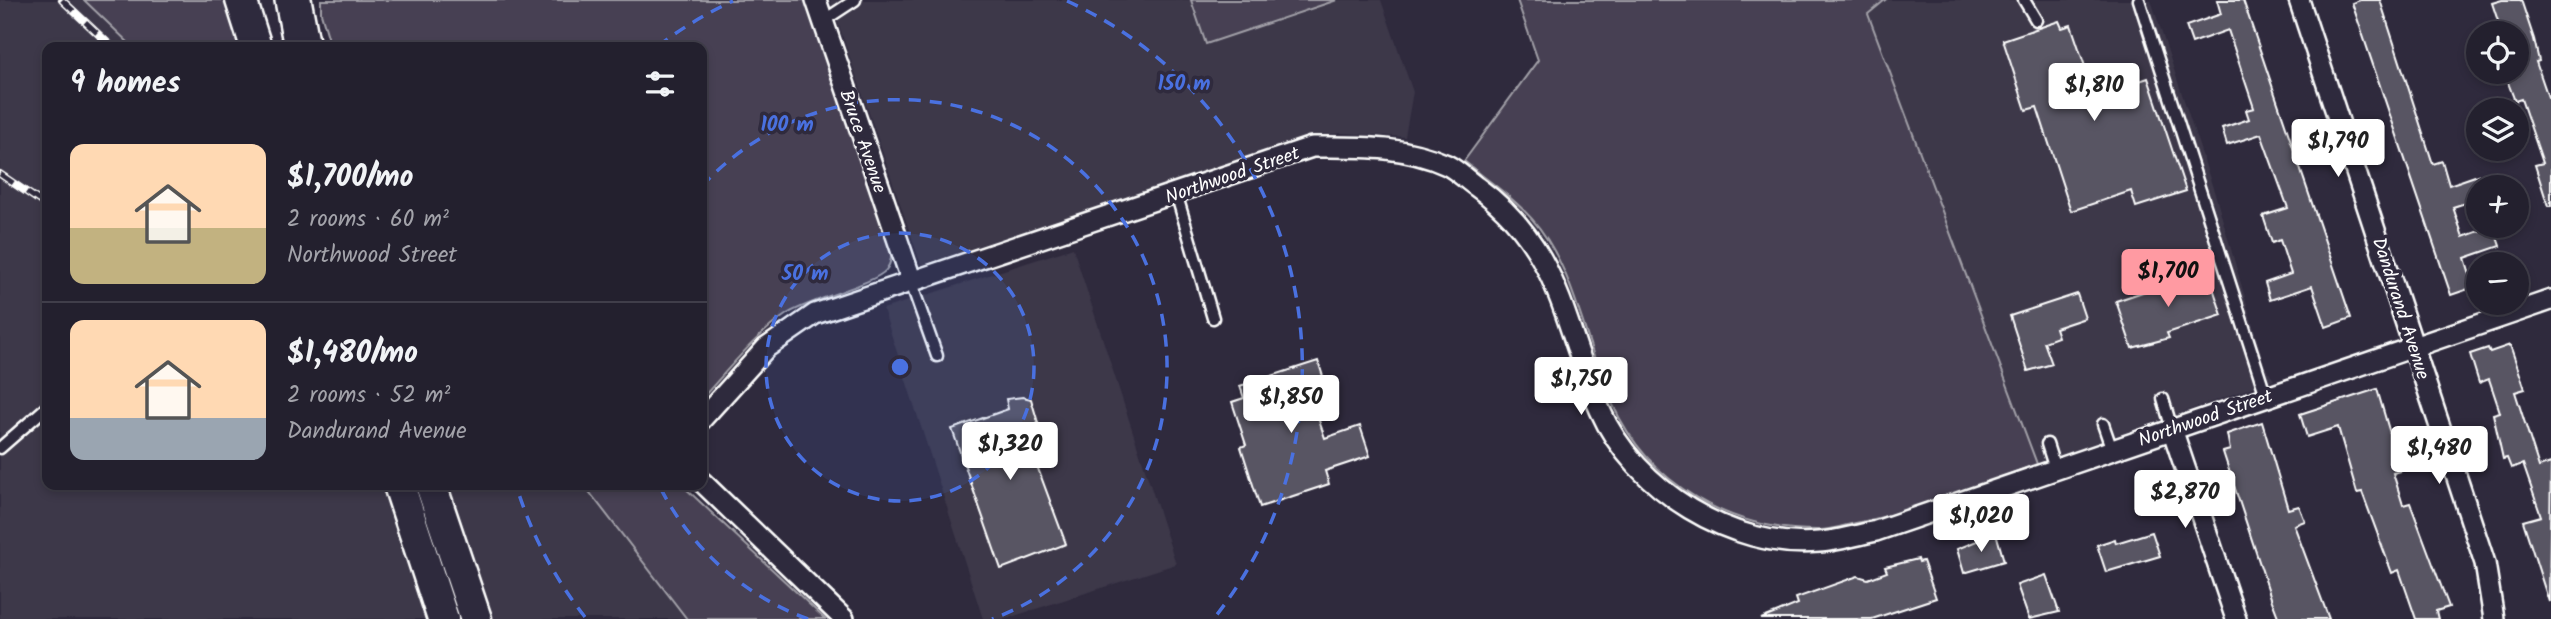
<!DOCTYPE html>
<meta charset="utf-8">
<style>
:root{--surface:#23202e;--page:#2f2d3a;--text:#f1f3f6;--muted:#a3a3aa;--line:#403e4a;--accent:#ff9aa2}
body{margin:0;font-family:Kalam,sans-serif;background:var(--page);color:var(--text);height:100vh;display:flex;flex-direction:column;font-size:26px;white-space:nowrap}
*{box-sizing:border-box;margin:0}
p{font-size:23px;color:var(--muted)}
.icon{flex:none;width:38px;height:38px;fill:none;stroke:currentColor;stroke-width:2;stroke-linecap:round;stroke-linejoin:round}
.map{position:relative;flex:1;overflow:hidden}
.details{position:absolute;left:42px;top:42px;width:665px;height:448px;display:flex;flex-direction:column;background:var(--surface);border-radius:14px;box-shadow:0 4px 10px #0003,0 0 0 2px var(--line)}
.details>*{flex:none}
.fabs{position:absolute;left:2466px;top:21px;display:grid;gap:14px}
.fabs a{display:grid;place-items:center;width:63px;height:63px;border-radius:50%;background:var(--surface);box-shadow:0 4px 10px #0003,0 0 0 2px var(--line);font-size:35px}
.price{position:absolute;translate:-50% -60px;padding:0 16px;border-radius:7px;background:#fff;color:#222;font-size:23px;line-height:46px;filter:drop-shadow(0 2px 4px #0008)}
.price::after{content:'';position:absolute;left:50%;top:42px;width:21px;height:16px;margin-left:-10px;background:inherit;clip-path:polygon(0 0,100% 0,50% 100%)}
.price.current{background:var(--accent);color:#111}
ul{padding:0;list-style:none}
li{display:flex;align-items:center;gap:21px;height:175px;padding:0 28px}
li+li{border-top:2px solid var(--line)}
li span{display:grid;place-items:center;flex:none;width:196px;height:140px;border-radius:14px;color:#555}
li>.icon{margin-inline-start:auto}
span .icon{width:84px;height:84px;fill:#fffc;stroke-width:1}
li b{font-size:30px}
h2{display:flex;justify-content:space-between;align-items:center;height:84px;padding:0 28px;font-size:30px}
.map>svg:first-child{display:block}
.built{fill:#3c3749}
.green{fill:#464152;stroke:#a2a0a8;stroke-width:2}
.building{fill:#595564;stroke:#fff;stroke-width:2}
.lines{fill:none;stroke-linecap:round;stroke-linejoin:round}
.lane-casing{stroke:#fff;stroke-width:15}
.street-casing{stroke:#fff;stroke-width:24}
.primary-casing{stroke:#fff;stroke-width:35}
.highway-casing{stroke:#fff;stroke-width:40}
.path{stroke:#fff;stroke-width:3.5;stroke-dasharray:2 5;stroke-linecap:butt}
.lane{stroke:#2f2a3d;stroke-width:10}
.street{stroke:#2f2a3d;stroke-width:19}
.primary{stroke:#2f2a3d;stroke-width:30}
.highway{stroke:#2f2a3d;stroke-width:35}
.rail-casing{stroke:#fff;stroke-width:8}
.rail{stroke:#2f2a3d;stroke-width:5;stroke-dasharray:16;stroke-linecap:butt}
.ring{fill:none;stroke:#4a71e0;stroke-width:3.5;stroke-dasharray:12 9}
.labels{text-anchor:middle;stroke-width:7;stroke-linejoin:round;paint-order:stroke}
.street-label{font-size:19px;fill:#fff;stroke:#2f2a3d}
.centre{fill:#4a71e0;stroke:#2f2a3d;stroke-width:3.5}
.ring-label{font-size:21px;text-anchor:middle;font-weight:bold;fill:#4a71e0;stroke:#2f2a3d;stroke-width:7;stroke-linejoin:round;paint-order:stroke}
</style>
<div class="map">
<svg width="2551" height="619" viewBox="0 0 2551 619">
<rect width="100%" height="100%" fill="#2f2a3d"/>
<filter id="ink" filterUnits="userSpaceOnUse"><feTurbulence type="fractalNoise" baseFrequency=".0143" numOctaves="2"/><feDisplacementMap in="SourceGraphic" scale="14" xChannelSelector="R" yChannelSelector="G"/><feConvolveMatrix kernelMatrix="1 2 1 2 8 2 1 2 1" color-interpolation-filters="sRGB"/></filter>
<g filter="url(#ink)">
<!-- built -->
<g class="built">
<polygon points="0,0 84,0 133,47 47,47 47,485 388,485 433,619 0,619"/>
<polygon points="830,0 1381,0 1413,92 1405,137 1340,133 1292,143 921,265"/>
<polygon points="1885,0 2151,0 2216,197 2265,367 2274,380 2037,464 1868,13"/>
<polygon points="1073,248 1176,564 1005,619 983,619 883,309"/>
<polygon points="440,485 584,485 687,619 485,619"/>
</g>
<!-- green -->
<g class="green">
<polygon points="84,0 227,0 244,47 133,47"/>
<path d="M321,0H808L891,245C892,254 892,262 886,270C876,283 809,300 787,314C754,336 729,369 702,398V47H331L321,13Z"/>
<polygon points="1191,0 1337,0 1206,44"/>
<path d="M1517,0H1885L1868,14L2037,464C1979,485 1922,509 1861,522C1848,524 1833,530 1820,530C1730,531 1649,485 1612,403C1584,344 1576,269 1532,219C1513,197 1486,179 1464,161L1538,60Z"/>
<polygon points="584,485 682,485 825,619 687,619"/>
</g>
<!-- building -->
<g class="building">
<polygon points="2217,0 2243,0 2351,318 2326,327 2312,286 2270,300 2265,283 2291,274 2280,240 2272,243 2263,216 2288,208 2261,134 2227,145 2222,128 2249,119 2246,110 2254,108 2228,30 2192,43 2186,26 2221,14"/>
<polygon points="2360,0 2380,0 2433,164 2442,161 2449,185 2478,175 2478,199 2453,207 2463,237 2493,226 2500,246 2465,258 2474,287 2451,295 2352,3"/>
<polygon points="2502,0 2521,0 2534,39 2539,61 2536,62 2548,97 2551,96 2551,206 2548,206 2535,165 2543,163 2521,99 2515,101 2504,72 2516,72 2516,33 2502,33 2492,3"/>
<polygon points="2059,21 2062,28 2071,25 2095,96 2148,78 2186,191 2136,207 2131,191 2071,211 2037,107 2026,110 2003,40"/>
<polygon points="2202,272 2206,284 2211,282 2222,315 2167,333 2169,338 2132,348 2116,301"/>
<polygon points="2077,294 2085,318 2055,328 2058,337 2044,342 2052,364 2028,371 2010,316"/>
<polygon points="2510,345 2525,389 2515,392 2539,467 2551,463 2549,602 2523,521 2541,516 2523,464 2511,468 2507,458 2503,459 2493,414 2500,412 2489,379 2479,383 2470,354 2488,348 2490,352"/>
<polygon points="1318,361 1332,404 1315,409 1325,438 1360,426 1370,456 1325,471 1329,484 1260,507 1241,447 1246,445 1232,402 1244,398 1240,386"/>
<polygon points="2377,389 2401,471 2393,473 2403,505 2410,503 2449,607 2436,611 2438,619 2416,619 2399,570 2392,573 2362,492 2357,493 2338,427 2307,437 2300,414"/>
<polygon points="1023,397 1031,399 1044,443 1030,447 1066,544 1001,569 952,429 1008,409 1006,399"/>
<polygon points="2262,422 2288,509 2299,506 2305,521 2294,525 2329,619 2279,619 2272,601 2223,452 2230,450 2227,434"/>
<polygon points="2152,532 2160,556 2106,572 2097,545 2115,539 2116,543"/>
<polygon points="1996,533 2004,561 1964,573 1957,549"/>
<polygon points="1918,559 1919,562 1923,561 1936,598 1872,619 1761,619 1798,604 1796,598 1858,576 1868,579 1887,572 1885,567"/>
<polygon points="2046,575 2059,612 2029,619 2017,585"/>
</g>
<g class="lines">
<defs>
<g id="lane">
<polyline points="2024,0 2036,20"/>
<polyline points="2139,0 2266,396"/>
<polyline points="823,21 855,0"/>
<polyline points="1176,193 1213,318"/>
<polyline points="911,283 937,356"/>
<polyline points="2163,399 2172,429"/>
<polyline points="2103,424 2112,450"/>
<polyline points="2047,444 2055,469"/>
<polyline points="0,448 47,407"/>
</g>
<g id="street">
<polyline points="816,0 912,282"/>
<polyline points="2299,0 2485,563 2494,619"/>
<path d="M702,419L766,348L815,314L1312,147C1359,147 1403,145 1447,165C1457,170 1467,180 1477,187C1561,248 1562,322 1600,410C1635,490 1732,550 1819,542C1838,541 1857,535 1876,531L2551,300"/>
<polyline points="2172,429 2236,619"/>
<polyline points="702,482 844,619"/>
</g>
<g id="primary">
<polyline points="241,0 256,47"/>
<polyline points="399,485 443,619"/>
<polyline points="431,485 476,619"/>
</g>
<polyline id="highway" points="293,0 302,47"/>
</defs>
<!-- lane casing -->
<use href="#lane" class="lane-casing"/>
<!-- street casing -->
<use href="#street" class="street-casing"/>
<!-- primary casing -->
<use href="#primary" class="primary-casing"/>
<!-- highway casing -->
<use href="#highway" class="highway-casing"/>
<!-- path -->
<polyline class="path" points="702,439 707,464"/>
<!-- lane -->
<use href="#lane" class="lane"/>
<!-- street -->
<use href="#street" class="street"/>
<!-- primary -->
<use href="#primary" class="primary"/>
<!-- highway -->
<use href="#highway" class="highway"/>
<defs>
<g id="rail">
<polyline points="62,0 112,47"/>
<polyline points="0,174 47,206"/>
</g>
</defs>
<!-- rail casing -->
<use href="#rail" class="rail-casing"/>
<!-- rail -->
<use href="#rail" class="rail"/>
</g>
</g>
<!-- distance rings -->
<circle cx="900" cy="367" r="134" fill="#4a71e0" fill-opacity=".12"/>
<g class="ring">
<circle cx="900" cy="367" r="134"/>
<path d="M808 619A268 268 0 0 1 660 487M702 186A268 268 0 1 1 992 619"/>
<path d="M585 617A402 402 0 0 1 517 488M658 46A402 402 0 0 1 733 1M1067 1A402 402 0 0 1 1215 617"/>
</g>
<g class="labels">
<!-- street labels -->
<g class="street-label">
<text transform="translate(864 141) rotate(71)" y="7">Bruce Avenue</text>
<text transform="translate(1232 174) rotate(-19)" y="7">Northwood Street</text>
<text transform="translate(2402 308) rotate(72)" y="7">Dandurand Avenue</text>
<text transform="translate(2205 417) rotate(-19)" y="7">Northwood Street</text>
</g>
</g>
<circle cx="900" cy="367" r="10" class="centre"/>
<g class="ring-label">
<text x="1184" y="90">150 m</text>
<text x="787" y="131">100 m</text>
<text x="805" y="280">50 m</text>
</g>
</svg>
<div class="fabs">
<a><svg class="icon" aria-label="locate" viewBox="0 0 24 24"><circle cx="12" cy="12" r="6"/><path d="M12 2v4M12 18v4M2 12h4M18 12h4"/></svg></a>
<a><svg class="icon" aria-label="layers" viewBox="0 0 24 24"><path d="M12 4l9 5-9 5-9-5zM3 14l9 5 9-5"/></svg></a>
<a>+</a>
<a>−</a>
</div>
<b class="price" style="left:2094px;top:123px">$1,810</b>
<b class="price" style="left:2338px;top:179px">$1,790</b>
<b class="price current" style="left:2168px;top:309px">$1,700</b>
<b class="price" style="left:1581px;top:417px">$1,750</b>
<b class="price" style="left:1291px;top:435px">$1,850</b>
<b class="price" style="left:1010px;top:482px">$1,320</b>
<b class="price" style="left:2439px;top:486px">$1,480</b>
<b class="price" style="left:2185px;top:530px">$2,870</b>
<b class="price" style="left:1981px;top:554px">$1,020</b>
<section class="details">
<h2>9 homes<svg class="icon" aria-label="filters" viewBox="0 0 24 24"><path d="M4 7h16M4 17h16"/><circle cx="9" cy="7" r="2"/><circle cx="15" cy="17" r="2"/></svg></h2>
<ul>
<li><span style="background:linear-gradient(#ffd9b3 60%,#c2b280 0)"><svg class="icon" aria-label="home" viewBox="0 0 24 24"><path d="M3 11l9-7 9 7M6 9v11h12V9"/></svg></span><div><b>$1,700/mo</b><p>2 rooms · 60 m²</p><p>Northwood Street</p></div></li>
<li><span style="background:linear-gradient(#ffd9b3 70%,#9aa5b1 0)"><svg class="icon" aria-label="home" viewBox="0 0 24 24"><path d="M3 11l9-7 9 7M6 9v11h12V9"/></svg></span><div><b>$1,480/mo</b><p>2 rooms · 52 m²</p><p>Dandurand Avenue</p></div></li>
</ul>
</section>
</div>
